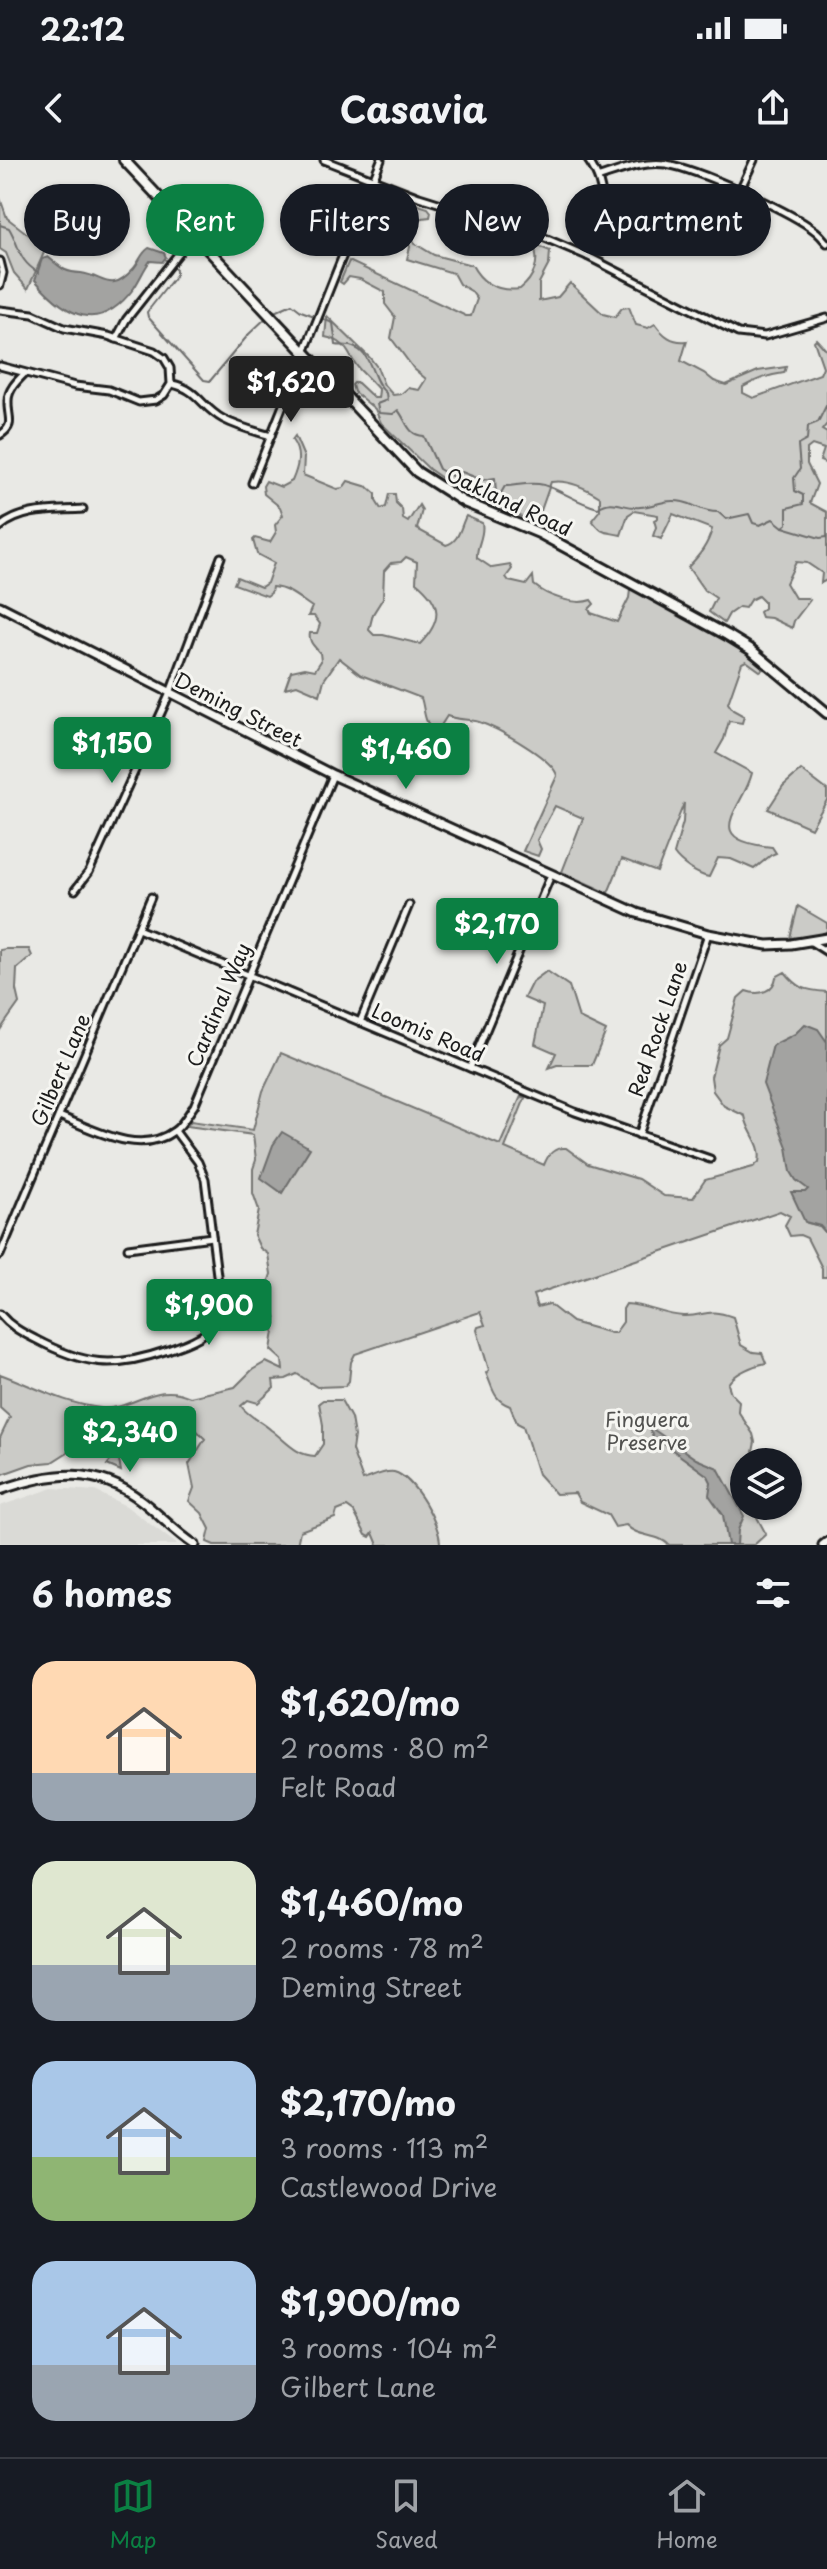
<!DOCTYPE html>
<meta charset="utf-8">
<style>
:root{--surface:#171b24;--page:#242831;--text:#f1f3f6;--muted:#9ea1a6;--line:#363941;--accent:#0b8043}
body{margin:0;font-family:"Playpen Sans",sans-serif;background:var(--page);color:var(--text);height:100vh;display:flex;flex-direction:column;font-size:30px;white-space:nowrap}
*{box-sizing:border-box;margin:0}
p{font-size:26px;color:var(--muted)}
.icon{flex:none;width:44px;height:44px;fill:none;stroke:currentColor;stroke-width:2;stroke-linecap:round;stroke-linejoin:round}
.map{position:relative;height:1385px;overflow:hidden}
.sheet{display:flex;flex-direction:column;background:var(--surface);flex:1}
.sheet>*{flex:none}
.hud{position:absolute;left:24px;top:24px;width:780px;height:72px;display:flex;gap:16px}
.fabs{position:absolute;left:730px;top:1288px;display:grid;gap:16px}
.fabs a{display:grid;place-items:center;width:72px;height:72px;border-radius:50%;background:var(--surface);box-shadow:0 2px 6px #0004;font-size:40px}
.price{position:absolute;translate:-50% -68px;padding:0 18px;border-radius:8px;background:var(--accent);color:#fff;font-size:26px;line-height:52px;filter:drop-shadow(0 2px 4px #0008)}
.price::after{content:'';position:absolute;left:50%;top:48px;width:24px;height:18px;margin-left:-12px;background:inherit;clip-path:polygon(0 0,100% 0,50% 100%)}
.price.selected{background:#222;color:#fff}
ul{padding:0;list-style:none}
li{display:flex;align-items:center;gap:24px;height:200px;padding:0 32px}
li span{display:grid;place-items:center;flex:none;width:224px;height:160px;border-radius:24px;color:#555}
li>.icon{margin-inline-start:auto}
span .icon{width:96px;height:96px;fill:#fffc;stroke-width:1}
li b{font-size:34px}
h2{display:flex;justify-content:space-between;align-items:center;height:96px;padding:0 32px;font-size:34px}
.chip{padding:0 28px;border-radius:36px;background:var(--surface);box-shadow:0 2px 6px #0004;font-size:28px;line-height:72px}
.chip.selected{background:var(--accent);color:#fff}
.status{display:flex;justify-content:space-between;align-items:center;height:56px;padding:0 40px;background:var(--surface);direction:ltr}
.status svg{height:22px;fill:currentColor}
header{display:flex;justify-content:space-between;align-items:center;height:104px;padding:0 32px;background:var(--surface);font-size:36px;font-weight:700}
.tabs{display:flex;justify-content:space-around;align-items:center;height:112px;border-top:2px solid var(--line);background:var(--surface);font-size:22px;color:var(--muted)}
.tabs a{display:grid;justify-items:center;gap:4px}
.tabs .selected{color:var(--accent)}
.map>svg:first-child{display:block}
.built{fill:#dadad6}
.green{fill:#cbcbc7;stroke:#747472;stroke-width:2;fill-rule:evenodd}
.water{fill:#a3a3a1;stroke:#6d6d6c;stroke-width:2}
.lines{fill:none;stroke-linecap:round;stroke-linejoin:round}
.stream{stroke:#6d6d6c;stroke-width:2}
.street-casing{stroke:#1c1c1c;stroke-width:11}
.secondary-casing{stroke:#1c1c1c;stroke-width:13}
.primary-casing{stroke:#1c1c1c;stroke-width:14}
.street{stroke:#f6f6f2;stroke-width:5}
.secondary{stroke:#f6f6f2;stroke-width:7}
.primary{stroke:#f6f6f2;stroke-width:8}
.labels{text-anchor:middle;stroke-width:6;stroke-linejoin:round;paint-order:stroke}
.street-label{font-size:20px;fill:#1c1c1c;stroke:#f6f6f2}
.park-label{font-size:20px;fill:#51514f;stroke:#f6f6f2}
</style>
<div class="status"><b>22:12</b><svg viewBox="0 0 49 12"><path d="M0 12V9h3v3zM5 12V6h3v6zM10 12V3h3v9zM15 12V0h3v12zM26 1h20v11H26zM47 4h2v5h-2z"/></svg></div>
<header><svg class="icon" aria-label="back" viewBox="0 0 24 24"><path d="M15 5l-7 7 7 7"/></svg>Casavia<svg class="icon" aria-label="share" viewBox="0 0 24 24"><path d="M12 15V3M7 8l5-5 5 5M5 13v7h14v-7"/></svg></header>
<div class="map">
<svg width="827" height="1385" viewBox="0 0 827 1385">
<rect width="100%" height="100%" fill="#e9e9e5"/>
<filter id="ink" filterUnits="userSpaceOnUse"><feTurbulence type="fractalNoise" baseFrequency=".0125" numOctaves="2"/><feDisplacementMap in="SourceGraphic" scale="16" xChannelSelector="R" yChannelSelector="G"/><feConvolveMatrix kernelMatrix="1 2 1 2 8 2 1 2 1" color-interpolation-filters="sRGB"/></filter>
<g filter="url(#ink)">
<!-- built -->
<polygon class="built" points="53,1328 95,1331 126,1346 178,1385 0,1385 0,1346"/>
<!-- green -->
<g class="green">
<polygon points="0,38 7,58 46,88 28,129 14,113 6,93 0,89"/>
<path d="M406,41L428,48L431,52L430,57L422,58L411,73L414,83L434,95L472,105C482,124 498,132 520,129C534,118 540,102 534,86L536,85L550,91L549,104L539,123V141L558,137L570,123L603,154L615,157L622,148L629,147L636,165L648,168L655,164C663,175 672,183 687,181L681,201L704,213L714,221L726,225L758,211L786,207L784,213C768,215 758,219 743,227V233L753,238L820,214L823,207L814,181L816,179L827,191V264L822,270L827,273V304L820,301L824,289L812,285L807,289V304L817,324L810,343L827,352V420L821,423L822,413L807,403L796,402L786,423L795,438H807L810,440L794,461L792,468L771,458L761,457L759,452L764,448V442L758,436L750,440L745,448L739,447L729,454L724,463L709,452L716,438L704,430L688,407C699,396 708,385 712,369L673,354L661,379L653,376L656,367L654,360L658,358V355L634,351L628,355L621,375C604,371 603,375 592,360L600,350V337C586,328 568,319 551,322L538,359L531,361L459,330L429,309L381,263L375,249L354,232L352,225L355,222L358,223L374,238H378L379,230C373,223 367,217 361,211C346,195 350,182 325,177L327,156L370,198L377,207L384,225L393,235L401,234L408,228L419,230L426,219L414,209L391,178L395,157L385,144V132L360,119L349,117L343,124L340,122L349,101L466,156H471L477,139L471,131L459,124L453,113L407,99L410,87L405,74L395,70L392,66L404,59L402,45Z"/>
<path d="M295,276L304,297L303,315L337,329L343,328L348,321L368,327L376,334V341L381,349L386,347L389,334H395L396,343L402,349L403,359L408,362L419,345L422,350L417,369L446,385C460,381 460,367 466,356L482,363C485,376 476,385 477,398L492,408L510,405L512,409L506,417L509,421L526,425L533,416L534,425C547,436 575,446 591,440L594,444L589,449L591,453L617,462L629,438L630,430H636L748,489L765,508L760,511L746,501L742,503L728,543L733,550L744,556L742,563L729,561L724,579L716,593L752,613C744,648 697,680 772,687L776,693L771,695L754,709L731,699L718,698L709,717C697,715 680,703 674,694L683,662L684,643L657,712L622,699L608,733L562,712L583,658L555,646L537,680L541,689L538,696L523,691L557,616C554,599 497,568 479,562C468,559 457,560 447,556L440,567L433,569C423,562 425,549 421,538L361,515L339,498L324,520L320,535L297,525L285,528L291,511L305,508L315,510L321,501L320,493C315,487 308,482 310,473H317L320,464L314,456H308L312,447C298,438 289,428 272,427L271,433L267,436L234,424L237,417L261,427L267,423L274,403L257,394L253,380L255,378L270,382L276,372L275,365L283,355L280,347L264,334L263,326L266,321L281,327L292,321C298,307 302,294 292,280ZM406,397L417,402L416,422C442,443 443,460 420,484L383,475H374L369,470L373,454L383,438L384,411L391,403L401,402Z"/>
<polygon points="801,610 827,630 827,640 811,668 768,649 783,626"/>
<polygon points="798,746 827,763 827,771 822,775 790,778"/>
<polygon points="6,789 29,789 32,796 17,809 16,830 19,843 0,870 0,790"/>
<polygon points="547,811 569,826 579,858 606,871 592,905 557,905 549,908 556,893 535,884 543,846 524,838 532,822"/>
<path d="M785,812C799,829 804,830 827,832V1035L801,1051L807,1063L820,1066L827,1074V1117H822V1108L807,1078L800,1075L790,1076L785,1065L790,1056L780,1051L533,1135L537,1147L549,1144L572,1162L611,1173H615L623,1162V1149L626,1144C646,1145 664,1155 683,1156C705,1157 706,1147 733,1157L741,1185L753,1192L762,1193L766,1203C755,1205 734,1213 728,1224L731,1233L739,1241L738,1251L753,1274L755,1282L751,1302H744V1346H751L766,1374L754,1385H669C657,1373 638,1378 626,1365L615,1367L608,1355L580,1342L575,1333L556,1334L538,1314L523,1266L517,1263L510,1246C493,1240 493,1228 486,1213L489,1210L477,1170L478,1167L485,1165L480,1152L355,1194L351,1202L349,1221L345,1226L317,1227L297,1214L286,1219L273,1220L274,1228L258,1243L248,1240L241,1246C249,1257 261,1261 271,1270C285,1280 296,1296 315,1296L323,1284V1265L319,1243L323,1240H341L351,1258L354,1276L352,1290L363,1320C371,1318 384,1310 394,1312C414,1317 441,1365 440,1385H378L373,1373L370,1377L366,1375L354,1352L347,1347L337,1351L335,1358L300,1371L297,1385H214L207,1382L210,1369L202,1353L189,1341L194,1328L189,1304L205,1279L177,1250L168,1247L156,1261L115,1276L121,1311L107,1305L115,1295L110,1280L104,1277L79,1285L52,1302L31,1304L0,1315V1278L10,1257L0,1248V1214C33,1226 65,1244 101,1248C132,1251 156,1220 190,1237L235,1227L252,1210L266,1202L283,1210L282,1200L271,1190L276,1159L266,1129L271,1114L268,1094L260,1088L254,1075L259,1050L253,1033V1009L256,1000L253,975L187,966L191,961L253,970L263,931L281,893L500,985L521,936L525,938L505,988L544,1005C548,994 554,987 566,988L588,1004L638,1019L664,1036L693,1038L705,1020L753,1007L759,1002C763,984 748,974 745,956L724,946L713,931L711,917L719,885L727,878L738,838L746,831C760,836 774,831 776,817Z"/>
</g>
<!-- water -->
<g class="water">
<path d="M149,88L164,93L166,97L162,102L150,101C144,109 140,119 134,128C99,175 67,157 35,120L42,99L48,97C62,108 63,112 81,113C105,116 110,135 134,108C140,101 141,93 149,88Z"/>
<polygon points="805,864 818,869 827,882 827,1074 820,1066 805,1062 791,1032 805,1032 808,1029 796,1020 791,1012 787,987 763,924 773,885 795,874"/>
<polygon points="282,972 310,988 282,1033 261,1018 273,985"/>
<polygon points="647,1265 696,1299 718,1308 744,1356 738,1370 737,1385 728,1385 723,1355 709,1335 711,1322 708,1316 664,1284 656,1282"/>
</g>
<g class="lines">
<!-- stream -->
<g class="stream">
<path d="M0,65L9,68C21,88 17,100 39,113"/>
<polyline points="165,99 176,110 176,115 147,152 148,157 204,220 210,221 249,174 267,157"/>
<path d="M272,153L292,144L301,151L333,163L336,185C340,186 345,185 350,186C374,192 370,220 386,233L387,240L377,244L379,253L393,254L398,250C407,261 407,275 424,276L439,309L451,316L462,312L482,320L495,318L496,334L501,333L505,326C518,326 530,321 544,325C563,331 577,343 598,348C614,337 623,349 640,347C655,346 667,338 683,342C697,345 701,352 718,352L726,359L749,354L753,363L760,365L773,359L783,367L787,364V348L803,344V335L795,331L794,318L800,309L798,285L807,280L808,266L818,262L827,244"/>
<polyline points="783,367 820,378 827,377"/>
</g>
<defs>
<g id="street">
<polyline points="324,0 419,37 531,72 587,96 738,173 765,176 827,158"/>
<path d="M600,17C622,10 643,1 666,4C697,9 790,51 814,70C819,73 823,79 827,83"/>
<polyline points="739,32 754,0"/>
<path d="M587,96C601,60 612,34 588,0"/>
<polyline points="0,101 3,113 0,125"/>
<polyline points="0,150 33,154 64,168 108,176 154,191 164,198 170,208 171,224 164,235 156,240 139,242 109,230 75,226 0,206"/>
<polyline points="116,179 126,160 193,75"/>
<path d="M172,224C198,229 201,247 223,259C238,267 255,271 271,276"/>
<path d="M0,275C16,265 7,257 8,241C8,230 16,222 24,214"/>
<polyline points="252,323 381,0"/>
<path d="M0,367C23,348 54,351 83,349"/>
<polyline points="75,730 89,712 170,533 221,397"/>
<polyline points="138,769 575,952 710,999"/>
<polyline points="811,782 827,792"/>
<polyline points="360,862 409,745"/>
<polyline points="470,908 551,715"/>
<path d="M59,956C93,969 139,997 174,971C182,966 188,954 194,946L333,615"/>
<polyline points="639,975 708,774"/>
<polyline points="128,1088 212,1077"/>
<polyline points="0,1095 151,737"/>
<path d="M0,1154C10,1166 21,1172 35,1179C84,1205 113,1209 165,1191C178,1186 194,1182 205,1173C214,1164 217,1150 220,1139L205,1019L198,1002L175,971"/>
</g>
<g id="secondary">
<polyline points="0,446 333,615 637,753 708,774 767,785 791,784 827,778"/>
<path d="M0,1330C51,1312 96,1305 142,1341C160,1355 175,1372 195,1385"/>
<polyline points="823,1385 827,1382"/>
</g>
<polyline id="primary" points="124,0 417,312 464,342 539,373 727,475 750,489 827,553"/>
</defs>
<!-- street casing -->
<use href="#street" class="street-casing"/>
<!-- secondary casing -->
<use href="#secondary" class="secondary-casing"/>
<!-- primary casing -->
<use href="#primary" class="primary-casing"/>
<!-- street -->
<use href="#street" class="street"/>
<!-- secondary -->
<use href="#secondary" class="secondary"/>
<!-- primary -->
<use href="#primary" class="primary"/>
</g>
</g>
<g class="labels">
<!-- street labels -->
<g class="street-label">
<text transform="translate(509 342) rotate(25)" y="7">Oakland Road</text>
<text transform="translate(238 550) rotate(27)" y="7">Deming Street</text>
<text transform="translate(219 845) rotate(-67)" y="7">Cardinal Way</text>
<text transform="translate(658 869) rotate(-71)" y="7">Red Rock Lane</text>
<text transform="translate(428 873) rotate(23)" y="7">Loomis Road</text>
<text transform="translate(61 910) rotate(-67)" y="7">Gilbert Lane</text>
</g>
<!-- park labels -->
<g class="park-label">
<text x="647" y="1267">Finguera<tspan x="647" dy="23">Preserve</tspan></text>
</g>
</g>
</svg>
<div class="fabs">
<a><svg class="icon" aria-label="layers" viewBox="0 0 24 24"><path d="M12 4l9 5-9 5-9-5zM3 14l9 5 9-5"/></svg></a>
</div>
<b class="price selected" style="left:291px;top:264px">$1,620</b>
<b class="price" style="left:112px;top:625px">$1,150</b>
<b class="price" style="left:406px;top:631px">$1,460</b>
<b class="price" style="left:497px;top:806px">$2,170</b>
<b class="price" style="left:209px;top:1187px">$1,900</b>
<b class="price" style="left:130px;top:1314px">$2,340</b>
<div class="hud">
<a class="chip">Buy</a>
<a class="chip selected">Rent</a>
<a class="chip">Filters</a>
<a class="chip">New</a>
<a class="chip">Apartment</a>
</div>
</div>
<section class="sheet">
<h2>6 homes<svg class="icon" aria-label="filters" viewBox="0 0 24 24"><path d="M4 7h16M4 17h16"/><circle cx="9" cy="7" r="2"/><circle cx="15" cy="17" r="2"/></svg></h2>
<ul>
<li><span style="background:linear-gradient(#ffd9b3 70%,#9aa5b1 0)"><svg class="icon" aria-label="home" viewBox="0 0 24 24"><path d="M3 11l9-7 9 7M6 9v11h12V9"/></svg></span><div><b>$1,620/mo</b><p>2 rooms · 80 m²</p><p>Felt Road</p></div></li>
<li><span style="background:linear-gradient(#dfe7d0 65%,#9aa5b1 0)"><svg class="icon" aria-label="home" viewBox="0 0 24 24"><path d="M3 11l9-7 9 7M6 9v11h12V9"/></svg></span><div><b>$1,460/mo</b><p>2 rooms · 78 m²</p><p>Deming Street</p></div></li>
<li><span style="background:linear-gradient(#a9c7e8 60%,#8fb573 0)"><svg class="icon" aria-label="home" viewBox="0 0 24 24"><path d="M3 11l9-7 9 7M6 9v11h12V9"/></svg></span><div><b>$2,170/mo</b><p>3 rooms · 113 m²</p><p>Castlewood Drive</p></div></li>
<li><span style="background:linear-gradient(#a9c7e8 65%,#9aa5b1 0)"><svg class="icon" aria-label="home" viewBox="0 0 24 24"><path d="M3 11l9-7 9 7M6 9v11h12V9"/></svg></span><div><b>$1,900/mo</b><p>3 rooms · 104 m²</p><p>Gilbert Lane</p></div></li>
</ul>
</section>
<nav class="tabs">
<a class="selected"><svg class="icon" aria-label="map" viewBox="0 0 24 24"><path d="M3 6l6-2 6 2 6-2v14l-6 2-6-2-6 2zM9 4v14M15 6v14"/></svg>Map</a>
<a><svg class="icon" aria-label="saved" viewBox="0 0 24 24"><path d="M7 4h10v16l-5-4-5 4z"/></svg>Saved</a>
<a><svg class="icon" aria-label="home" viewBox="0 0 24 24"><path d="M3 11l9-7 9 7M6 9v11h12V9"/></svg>Home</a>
</nav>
